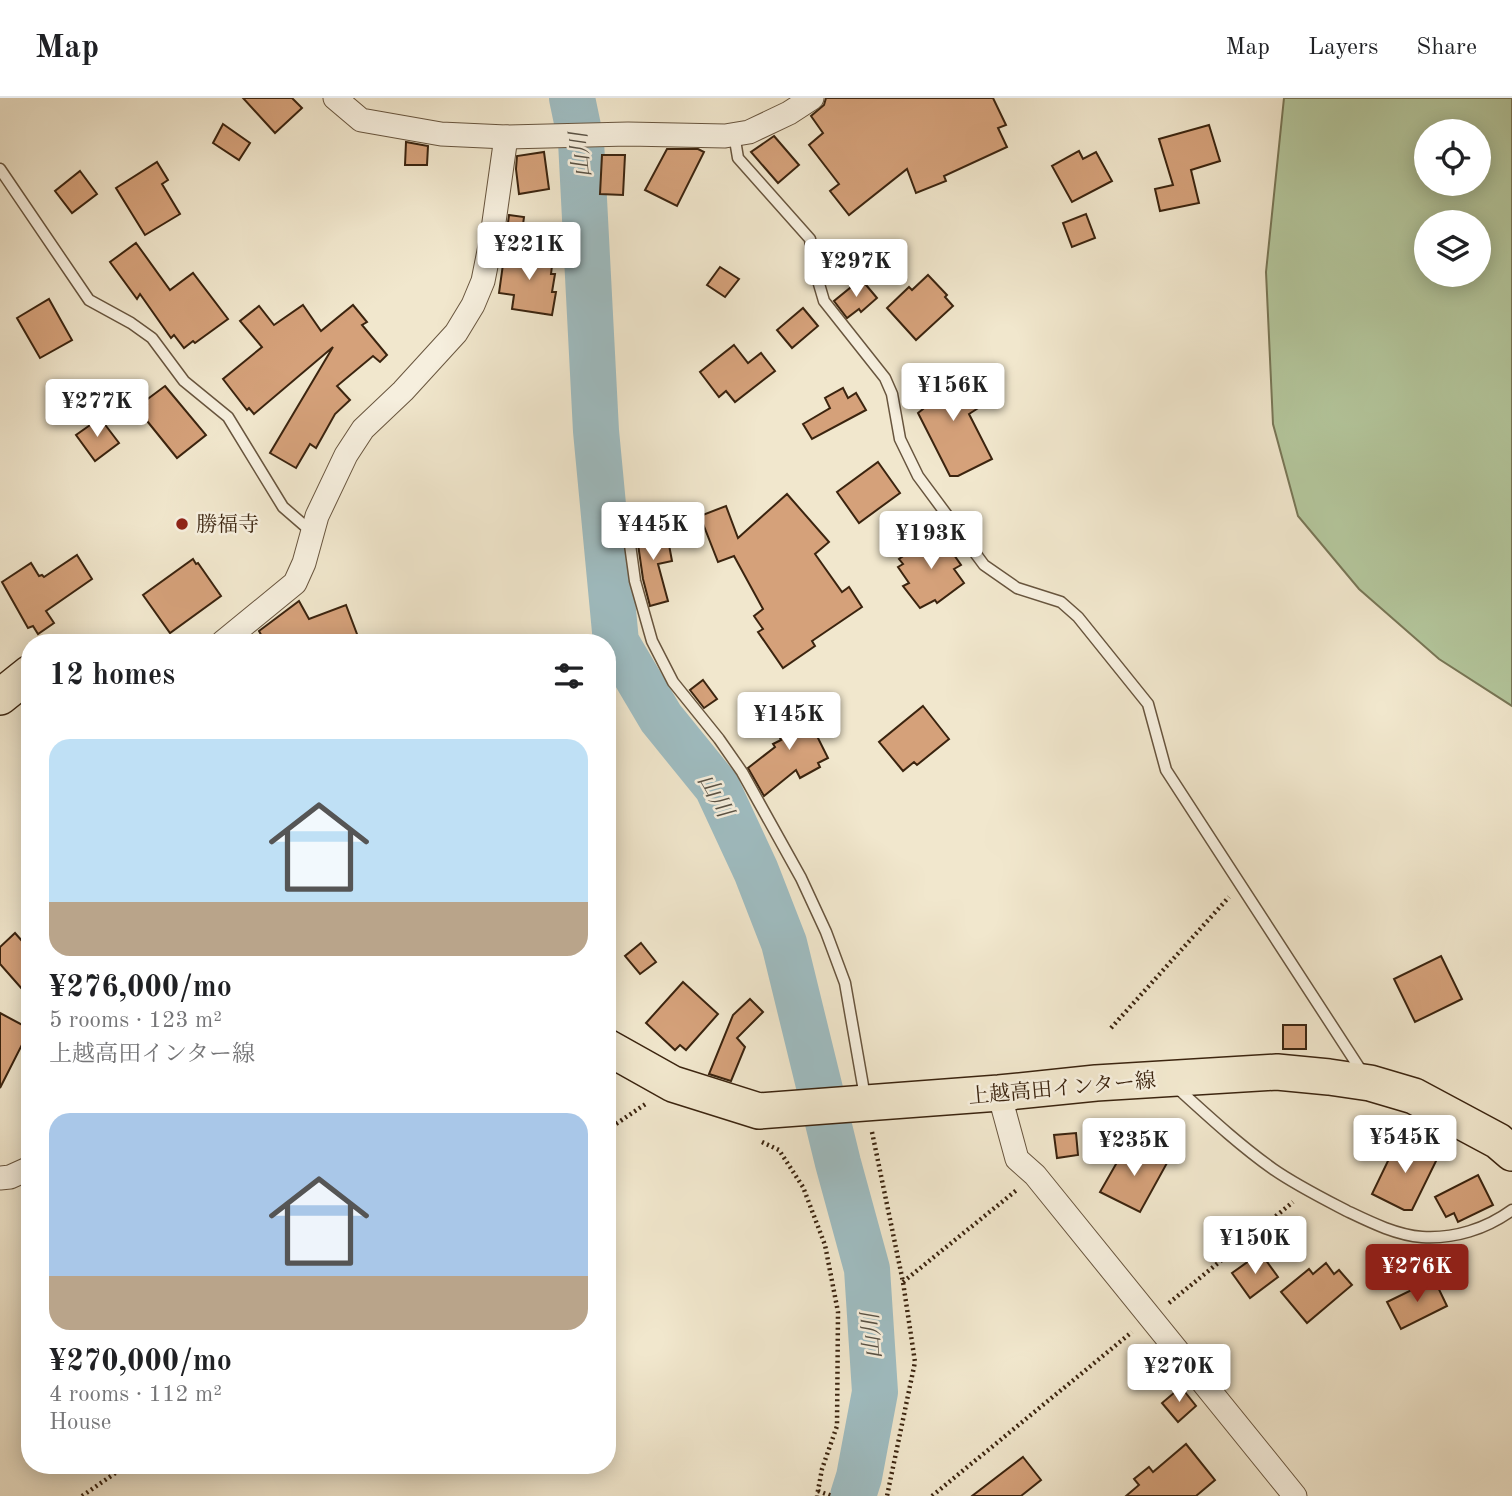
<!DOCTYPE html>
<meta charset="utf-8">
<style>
:root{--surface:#fff;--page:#f2f2f2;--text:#202124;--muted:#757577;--line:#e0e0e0;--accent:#8f2418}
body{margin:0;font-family:"Old Standard TT","Noto Serif JP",serif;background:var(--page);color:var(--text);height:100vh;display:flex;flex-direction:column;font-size:26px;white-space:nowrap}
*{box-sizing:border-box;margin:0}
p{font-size:23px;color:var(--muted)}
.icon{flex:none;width:38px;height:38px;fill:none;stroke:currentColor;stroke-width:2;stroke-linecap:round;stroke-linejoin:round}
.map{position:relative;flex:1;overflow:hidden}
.side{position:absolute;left:21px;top:536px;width:595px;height:840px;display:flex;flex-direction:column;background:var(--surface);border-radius:28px;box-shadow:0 4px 18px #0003}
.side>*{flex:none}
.buttons{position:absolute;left:1414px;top:21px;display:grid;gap:14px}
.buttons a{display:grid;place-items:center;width:77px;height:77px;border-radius:50%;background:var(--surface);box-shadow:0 4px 18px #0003;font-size:35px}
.price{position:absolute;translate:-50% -60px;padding:0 16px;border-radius:7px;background:#fff;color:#222;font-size:23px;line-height:46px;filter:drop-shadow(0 2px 4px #0008)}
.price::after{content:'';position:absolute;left:50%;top:42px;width:21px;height:16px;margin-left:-10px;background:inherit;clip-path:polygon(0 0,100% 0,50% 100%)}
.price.active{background:var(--accent);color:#fff}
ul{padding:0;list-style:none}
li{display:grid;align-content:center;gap:14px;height:371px;padding:0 28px}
li span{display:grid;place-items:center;height:217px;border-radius:21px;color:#555}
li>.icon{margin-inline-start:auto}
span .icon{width:126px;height:126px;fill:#fffc;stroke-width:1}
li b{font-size:30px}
h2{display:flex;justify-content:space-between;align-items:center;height:84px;padding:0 28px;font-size:30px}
header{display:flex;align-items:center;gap:42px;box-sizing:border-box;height:98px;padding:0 35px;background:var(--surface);border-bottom:2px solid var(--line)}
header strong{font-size:33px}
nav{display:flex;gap:38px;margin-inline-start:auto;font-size:24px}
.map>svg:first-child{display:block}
.green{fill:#b4c79d;stroke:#787656;stroke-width:2;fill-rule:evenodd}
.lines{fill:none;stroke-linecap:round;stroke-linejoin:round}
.river{stroke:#9fbdc2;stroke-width:46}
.building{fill:#d5a17a;stroke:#3b240f;stroke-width:2}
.lane-casing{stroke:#68553e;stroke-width:13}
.street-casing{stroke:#68553e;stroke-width:25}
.primary-casing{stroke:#3b240f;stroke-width:38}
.path{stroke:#3b240f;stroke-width:4.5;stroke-dasharray:2 3.5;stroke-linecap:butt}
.lane{stroke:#f6efde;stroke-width:10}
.street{stroke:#f6efde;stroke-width:23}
.primary{stroke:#f1e7cd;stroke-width:35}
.poi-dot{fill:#8f2418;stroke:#f6efde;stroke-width:2.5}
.labels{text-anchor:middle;stroke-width:5;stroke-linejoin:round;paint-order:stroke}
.poi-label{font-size:21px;fill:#3b240f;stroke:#f6efde;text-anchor:start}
.street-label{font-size:21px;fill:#3b240f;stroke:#f6efde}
.water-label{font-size:23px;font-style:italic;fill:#595245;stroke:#f6efde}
</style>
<header>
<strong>Map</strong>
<nav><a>Map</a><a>Layers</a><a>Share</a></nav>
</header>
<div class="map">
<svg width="1512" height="1398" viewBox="0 0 1512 1398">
<rect width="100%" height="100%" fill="#f1e7cd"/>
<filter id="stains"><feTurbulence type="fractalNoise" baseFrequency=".00286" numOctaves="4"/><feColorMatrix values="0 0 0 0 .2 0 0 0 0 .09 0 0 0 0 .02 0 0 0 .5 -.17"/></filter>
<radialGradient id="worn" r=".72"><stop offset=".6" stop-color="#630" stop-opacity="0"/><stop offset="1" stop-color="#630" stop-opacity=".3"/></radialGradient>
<!-- green -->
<path class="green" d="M1284,0H1512V608L1439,561L1359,491L1298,418L1273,326L1266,174ZM1426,33H1479V86H1426ZM1426,124H1479V177H1426Z"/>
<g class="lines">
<!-- river -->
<polyline class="river" points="572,0 581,43 596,333 616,544 661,620 717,689 756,773 784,845 838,1065 867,1171 875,1294 859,1379 853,1398"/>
</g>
<!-- building -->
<g class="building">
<polygon points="243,0 292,0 302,10 275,35"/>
<polygon points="826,0 993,0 1006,27 998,30 1007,49 944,78 946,83 916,95 907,71 849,117 830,93 839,86 809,47 823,35 811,18 824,7"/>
<polygon points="223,26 250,45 239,62 213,45"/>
<polygon points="1209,27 1220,63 1191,72 1199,105 1160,113 1155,91 1173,87 1159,41"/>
<polygon points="774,38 799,67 778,85 751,54"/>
<polygon points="406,44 428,48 427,67 405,67"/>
<polygon points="667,51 698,51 704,54 677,108 645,92"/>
<polygon points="1079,53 1083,61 1096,54 1112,83 1072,104 1052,68"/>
<polygon points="544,54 549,91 519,96 516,71 517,58"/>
<polygon points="602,57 625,57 623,97 600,96"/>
<polygon points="157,64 168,82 162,86 180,116 145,137 116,90"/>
<polygon points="80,73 97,96 72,115 55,93"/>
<polygon points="1086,116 1095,140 1072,149 1063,125"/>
<polygon points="509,117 524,119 521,142 506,140"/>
<polygon points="136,145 170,192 193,175 228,221 195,245 193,243 184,250 174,237 171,240 140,196 137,201 110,164"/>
<polygon points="505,152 553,160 551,176 555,176 552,194 556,194 552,217 512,211 514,197 499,195"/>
<polygon points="720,169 739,181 725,199 707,187"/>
<polygon points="928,177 947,197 945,199 953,208 916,242 887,210 909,189 912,192"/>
<polygon points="861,181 877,200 861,214 859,211 847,220 834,203"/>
<polygon points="49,201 72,242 40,260 17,220"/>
<polygon points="303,207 321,233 353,207 367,224 362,227 387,257 380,264 373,258 337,288 350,302 335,316 316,350 310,346 296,370 270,355 333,249 254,316 249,310 247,312 223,281 262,249 240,223 259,208 274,227"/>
<polygon points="803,210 818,228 792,250 777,232"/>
<polygon points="734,247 748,265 761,255 775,273 735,304 726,293 719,299 700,274"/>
<polygon points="960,269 983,307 969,316 992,361 958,378 950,378 918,315 923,311 914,297"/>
<polygon points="165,288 206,337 177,360 139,313 147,306 145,303"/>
<polygon points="843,290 848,300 856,295 866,312 812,341 803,326 830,310 825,300"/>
<polygon points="100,320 119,345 95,363 76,337"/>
<polygon points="878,364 900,395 859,425 837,394"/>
<polygon points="787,396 829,444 815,456 842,494 849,489 862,509 812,543 815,548 783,570 758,534 763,531 754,518 763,511 734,458 718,464 700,418 726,408 738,440"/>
<polygon points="646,422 650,439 667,436 672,463 658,466 668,503 650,508 643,481 635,425"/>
<polygon points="938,434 961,467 954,471 964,485 937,505 935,502 920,510 903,488 909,485 898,469 903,466 899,461"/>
<polygon points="77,457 92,481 46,513 54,525 38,536 33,528 28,530 2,484 31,465 39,478 42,477 44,479"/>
<polygon points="193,461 196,466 198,465 221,498 170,535 143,497"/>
<polygon points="299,503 309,521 346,507 360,544 265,544 259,533"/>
<polygon points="703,582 717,601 704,610 690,592"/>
<polygon points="802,608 828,660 818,665 820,669 800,680 796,672 764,698 748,670 775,649 773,646 781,642 772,623"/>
<polygon points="923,608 949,641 917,667 914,664 903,673 879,644"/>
<polygon points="15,835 30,852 30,900 0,866 0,849"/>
<polygon points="641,845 656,864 640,876 625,858"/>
<polygon points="1441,858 1462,901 1415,924 1394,881"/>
<polygon points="683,884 718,916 686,952 680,947 675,952 646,925"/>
<polygon points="750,901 763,914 737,940 745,949 731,983 709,976 733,917"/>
<polygon points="0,915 30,931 0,990"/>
<rect x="1283" y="927" width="23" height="24"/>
<polygon points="1076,1035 1078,1057 1057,1060 1054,1037"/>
<polygon points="1399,1040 1438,1059 1412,1112 1404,1112 1372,1096"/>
<polygon points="1132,1046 1167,1065 1140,1114 1100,1094 1124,1052 1128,1054"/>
<polygon points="1478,1077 1493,1107 1458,1124 1454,1115 1446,1119 1435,1099"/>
<polygon points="1256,1158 1260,1164 1265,1161 1278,1179 1250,1200 1232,1175"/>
<polygon points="1326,1165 1334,1176 1339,1172 1352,1187 1307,1225 1281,1194 1309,1171 1313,1176"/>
<polygon points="1434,1181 1447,1208 1401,1231 1387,1204"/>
<polygon points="1181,1289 1196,1308 1178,1324 1162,1305"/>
<polygon points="1186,1346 1215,1382 1196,1398 1126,1398 1139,1387 1134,1381 1149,1369 1153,1374"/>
<polygon points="1023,1359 1041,1382 1021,1398 972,1398"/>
</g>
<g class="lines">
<defs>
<g id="lane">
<polyline points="734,36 738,60 810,141 814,169 824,203 885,280 892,296 900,341 918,378 984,467 1017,490 1061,504 1078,519 1148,606 1166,672 1364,977"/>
<polyline points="0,71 89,202 131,225 152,240 184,283 228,319 283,409 313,435"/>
<polyline points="627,425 635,483 652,543 673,584 719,641 742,674 801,780 826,834 845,885 865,999"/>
<path d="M1175,988C1207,1017 1238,1046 1273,1071C1296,1087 1322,1100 1347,1113C1370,1124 1396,1137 1422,1139C1454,1141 1486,1131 1512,1112"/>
</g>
<g id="street">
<polyline points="335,0 361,22 441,36 506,39 628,36 725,38 749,34 789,15 812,0"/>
<polyline points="223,544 295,485 304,465 317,418 346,357 363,331 403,293 456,235 473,207 483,183 492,138 506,39"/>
<polyline points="999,995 1017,1061 1035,1077 1295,1398"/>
<polyline points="0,1080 10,1079 30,1070"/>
</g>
<g id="primary">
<polyline points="0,599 30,575"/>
<polyline points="607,949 673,986 759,1013 999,995 1096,985 1277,974 1329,979 1370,985 1414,998 1498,1043 1512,1055"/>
</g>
</defs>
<!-- lane casing -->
<use href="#lane" class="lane-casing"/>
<!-- street casing -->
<use href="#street" class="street-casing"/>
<!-- primary casing -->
<use href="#primary" class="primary-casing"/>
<!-- path -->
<g class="path">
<polyline points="1111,930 1229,799"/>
<polyline points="607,1032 647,1005"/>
<polyline points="872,1034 903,1184 915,1264 887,1398"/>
<polyline points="762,1044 779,1052 803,1089 825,1147 838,1214 837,1328 822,1371 817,1398"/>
<polyline points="903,1184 1018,1091"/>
<polyline points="1169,1205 1293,1104"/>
<polyline points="818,1393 832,1398"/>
<polyline points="82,1398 127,1367"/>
<polyline points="932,1398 1132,1234"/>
</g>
<!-- lane -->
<use href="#lane" class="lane"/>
<!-- street -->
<use href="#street" class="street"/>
<!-- primary -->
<use href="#primary" class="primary"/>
</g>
<!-- markers -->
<circle class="poi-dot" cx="182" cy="426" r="7"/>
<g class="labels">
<!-- poi labels -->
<g class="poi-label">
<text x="196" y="433">勝福寺</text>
</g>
<!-- street labels -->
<g class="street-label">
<text transform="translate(1062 990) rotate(-5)" y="7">上越高田インター線</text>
</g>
<!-- water labels -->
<g class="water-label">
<text transform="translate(580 57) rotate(-96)" y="8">山川</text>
<text transform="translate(716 697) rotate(60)" y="8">山川</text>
<text transform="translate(871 1238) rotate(-94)" y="8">山川</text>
</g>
</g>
<rect width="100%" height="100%" filter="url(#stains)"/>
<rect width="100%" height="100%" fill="url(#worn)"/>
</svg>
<div class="buttons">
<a><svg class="icon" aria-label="locate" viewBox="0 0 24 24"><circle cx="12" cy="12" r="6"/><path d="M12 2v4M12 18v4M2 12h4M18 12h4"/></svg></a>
<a><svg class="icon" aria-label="layers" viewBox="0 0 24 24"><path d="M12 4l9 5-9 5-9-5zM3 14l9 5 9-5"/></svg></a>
</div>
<b class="price" style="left:529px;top:184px">¥221K</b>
<b class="price" style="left:856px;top:201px">¥297K</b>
<b class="price" style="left:953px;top:325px">¥156K</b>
<b class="price" style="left:97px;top:341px">¥277K</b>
<b class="price" style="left:653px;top:464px">¥445K</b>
<b class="price" style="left:931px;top:473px">¥193K</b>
<b class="price" style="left:789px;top:654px">¥145K</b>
<b class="price" style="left:1405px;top:1077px">¥545K</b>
<b class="price" style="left:1134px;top:1080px">¥235K</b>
<b class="price" style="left:1255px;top:1178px">¥150K</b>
<b class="price active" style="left:1417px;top:1206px">¥276K</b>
<b class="price" style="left:1179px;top:1306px">¥270K</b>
<section class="side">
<h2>12 homes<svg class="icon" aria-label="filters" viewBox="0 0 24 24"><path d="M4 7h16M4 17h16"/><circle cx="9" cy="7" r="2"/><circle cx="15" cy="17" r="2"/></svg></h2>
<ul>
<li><span style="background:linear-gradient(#bfe0f5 75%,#b9a48a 0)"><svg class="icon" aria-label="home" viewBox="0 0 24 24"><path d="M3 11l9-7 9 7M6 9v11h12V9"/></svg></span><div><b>¥276,000/mo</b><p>5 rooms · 123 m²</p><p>上越高田インター線</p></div></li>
<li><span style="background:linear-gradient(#a9c7e8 75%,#b9a48a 0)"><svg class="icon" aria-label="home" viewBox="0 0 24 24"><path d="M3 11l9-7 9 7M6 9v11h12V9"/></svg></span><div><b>¥270,000/mo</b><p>4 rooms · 112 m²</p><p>House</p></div></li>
</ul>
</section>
</div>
